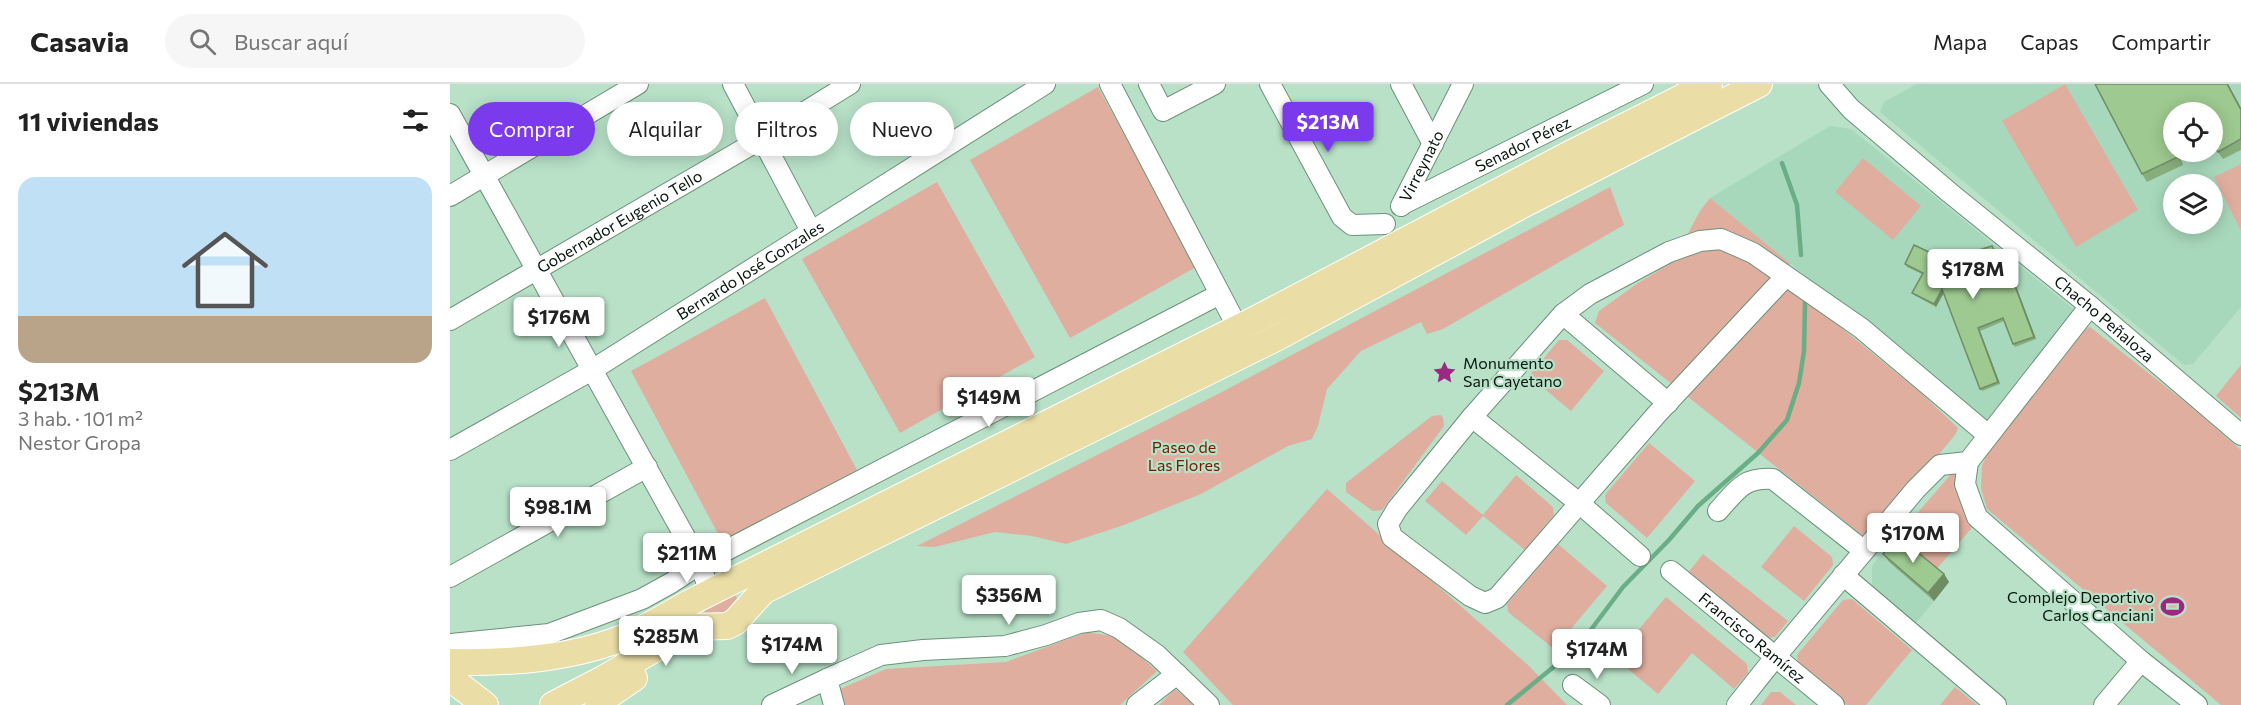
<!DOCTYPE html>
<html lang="es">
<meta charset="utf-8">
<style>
:root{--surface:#fff;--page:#f6f6f6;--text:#222;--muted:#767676;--line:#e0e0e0;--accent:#7c3aed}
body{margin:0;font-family:Commissioner,sans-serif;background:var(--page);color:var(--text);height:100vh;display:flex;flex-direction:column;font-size:22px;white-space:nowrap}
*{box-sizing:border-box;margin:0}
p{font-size:20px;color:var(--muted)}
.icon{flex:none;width:33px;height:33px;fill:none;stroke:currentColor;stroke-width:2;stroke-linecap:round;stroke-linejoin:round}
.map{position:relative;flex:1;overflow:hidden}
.panel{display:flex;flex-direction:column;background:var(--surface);width:450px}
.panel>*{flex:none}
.hud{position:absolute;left:18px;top:18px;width:570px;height:54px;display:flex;gap:12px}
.tools{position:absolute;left:1713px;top:18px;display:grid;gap:12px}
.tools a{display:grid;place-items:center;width:60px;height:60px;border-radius:50%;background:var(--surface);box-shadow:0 3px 15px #0003;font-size:30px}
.price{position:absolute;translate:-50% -51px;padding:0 14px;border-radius:6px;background:#fff;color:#222;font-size:20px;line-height:39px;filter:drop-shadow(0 2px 3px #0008)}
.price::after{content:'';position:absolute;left:50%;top:36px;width:18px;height:14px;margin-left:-9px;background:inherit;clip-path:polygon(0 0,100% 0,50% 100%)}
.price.current{background:var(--accent);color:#fff}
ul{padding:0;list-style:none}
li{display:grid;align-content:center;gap:12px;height:318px;padding:0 18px}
li span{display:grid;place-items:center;height:186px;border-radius:18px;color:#555}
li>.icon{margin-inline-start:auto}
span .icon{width:108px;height:108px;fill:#fffc;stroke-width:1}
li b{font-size:26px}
h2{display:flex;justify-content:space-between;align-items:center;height:72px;padding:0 18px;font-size:26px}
.pill{padding:0 21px;border-radius:27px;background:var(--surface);box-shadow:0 3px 15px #0003;font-size:21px;line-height:54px}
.pill.current{background:var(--accent);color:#fff}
header{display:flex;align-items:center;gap:36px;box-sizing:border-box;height:84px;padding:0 30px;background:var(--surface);border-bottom:2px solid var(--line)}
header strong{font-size:28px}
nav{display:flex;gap:33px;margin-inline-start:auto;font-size:21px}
.search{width:420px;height:54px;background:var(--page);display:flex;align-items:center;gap:15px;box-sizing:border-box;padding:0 21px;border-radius:33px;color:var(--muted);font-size:22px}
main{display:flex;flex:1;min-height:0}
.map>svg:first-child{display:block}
.built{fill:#a8d8bb;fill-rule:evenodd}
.green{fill:#e0ae9e}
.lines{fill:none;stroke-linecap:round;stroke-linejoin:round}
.stream{stroke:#6aae87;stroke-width:4.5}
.minor-casing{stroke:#6b917a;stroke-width:22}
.major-casing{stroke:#fff;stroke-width:28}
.minor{stroke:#fff;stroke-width:20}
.major{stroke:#eadea6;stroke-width:26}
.wall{fill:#88ad7c}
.shaded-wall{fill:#6f8d65}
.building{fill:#9ec990;stroke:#6f8d65;stroke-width:1.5}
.labels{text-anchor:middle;stroke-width:4.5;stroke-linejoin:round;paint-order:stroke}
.street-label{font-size:16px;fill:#08170e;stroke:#b8e1c8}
.poi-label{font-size:16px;fill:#08170e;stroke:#b8e1c8;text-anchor:start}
.park-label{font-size:16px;fill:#6e1d00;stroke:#b8e1c8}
</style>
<header>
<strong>Casavia</strong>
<div class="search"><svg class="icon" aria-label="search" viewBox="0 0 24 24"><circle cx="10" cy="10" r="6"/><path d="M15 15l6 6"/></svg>Buscar aquí</div>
<nav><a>Mapa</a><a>Capas</a><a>Compartir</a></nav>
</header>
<main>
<section class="panel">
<h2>11 viviendas<svg class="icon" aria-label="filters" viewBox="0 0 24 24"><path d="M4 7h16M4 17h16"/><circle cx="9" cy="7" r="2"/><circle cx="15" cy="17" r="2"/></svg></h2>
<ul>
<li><span style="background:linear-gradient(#bfe0f5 75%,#b9a48a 0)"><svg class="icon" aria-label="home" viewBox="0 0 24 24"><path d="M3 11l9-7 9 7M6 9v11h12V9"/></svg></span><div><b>$213M</b><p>3 hab. · 101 m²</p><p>Nestor Gropa</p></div></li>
</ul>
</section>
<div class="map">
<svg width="1791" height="621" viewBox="0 0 1791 621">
<rect width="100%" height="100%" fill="#b8e1c8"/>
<!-- built -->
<g class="built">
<path d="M1467,0H1791V223L1743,280L1734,281L1430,28L1434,18ZM1724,28H1762V68H1724ZM1724,100H1762V140H1724Z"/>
<polygon points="1380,42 1401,45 1627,228 1536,339 1260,114"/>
<polygon points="1446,454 1439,478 1484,517 1465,540 1422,506 1422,482"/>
</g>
<!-- green -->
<g class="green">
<polygon points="1615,0 1688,126 1626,163 1552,37"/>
<polygon points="648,3 748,182 620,254 520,76"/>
<polygon points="1413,74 1471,122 1443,156 1385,108"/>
<polygon points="1791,80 1791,147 1764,93"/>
<polygon points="487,98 585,273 450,349 352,175"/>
<polygon points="1160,103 1174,141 993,245 977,250 971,238 911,267 877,305 868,342 862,355 838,362 751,410 674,441 616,460 582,452 545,448 485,463 467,462 768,310"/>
<path d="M1260,114L1341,180L1334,182C1317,168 1286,145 1263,146C1254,147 1244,152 1235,155L1250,127Z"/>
<polygon points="1265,164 1281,165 1377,232 1471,309 1508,344 1505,351 1423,450 1412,451 1145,239 1149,227 1188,199 1240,168"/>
<polygon points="315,214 408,388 274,461 181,287"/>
<polygon points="1640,243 1739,321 1791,366 1791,621 1771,621 1537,425 1531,404 1532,382 1542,358 1634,245"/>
<polygon points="1109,256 1117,256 1154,287 1121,327 1079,292"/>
<polygon points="1791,281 1791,334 1766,312"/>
<polygon points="991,331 993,334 994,342 932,426 923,427 896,408 896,399 982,332"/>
<polygon points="1199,359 1245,397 1197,454 1156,419 1155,411"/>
<path d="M1502,389L1507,392C1512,415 1508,419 1525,440L1485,487L1446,454Z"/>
<polygon points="1066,391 1103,423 1104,431 1075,466 1033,432 1016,451 975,417 992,397 1033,431"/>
<polygon points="877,405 1078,581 1117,621 783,621 733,568"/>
<polygon points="1344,442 1382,473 1383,481 1354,517 1311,483"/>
<polygon points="1108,460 1157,502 1104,565 1058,528 1057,520"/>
<polygon points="1253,470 1338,537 1325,553 1317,554 1237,490"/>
<polygon points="284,507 288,518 286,526 260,533 252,525"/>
<polygon points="1216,513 1297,580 1298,589 1284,605 1242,569 1208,610 1165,574"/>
<polygon points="1402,515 1462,566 1416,621 1397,621 1348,580 1347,571 1393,516"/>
<polygon points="637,548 668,553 707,587 670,621 394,621 390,605 436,585 556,578"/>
<polygon points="1505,603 1527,621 1490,621"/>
<polygon points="725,605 744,621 709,621"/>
<polygon points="1321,608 1330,608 1346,621 1311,621"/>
</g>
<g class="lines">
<!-- stream -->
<g class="stream">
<polyline points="1332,79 1347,121 1351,171"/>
<polyline points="1057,621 1128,563 1173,503 1219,456 1248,422 1308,369 1337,336 1349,299 1354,267 1355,219"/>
</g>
<defs>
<g id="minor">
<polyline points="283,0 361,147"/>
<polyline points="660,0 788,244"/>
<polyline points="699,0 713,27 765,0"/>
<polyline points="820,0 892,133 902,141 935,140"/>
<polyline points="951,0 983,60"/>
<path id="s1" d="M1379,0L1401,25L1500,109L1640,222L1791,351"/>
<polyline points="0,30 250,480 260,509"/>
<polyline points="0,112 188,0"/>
<path id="s2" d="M953,120L1193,0"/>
<path id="s3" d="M951,122L1013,0"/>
<polyline points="1336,192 1207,330 1047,514 1035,519 1020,512 942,453 938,440 947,425 1022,333 1113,230 1140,210 1219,168 1250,157 1271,155 1303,169 1411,244 1538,351"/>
<polyline points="1640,222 1518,378 1515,400 1527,433 1691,577 1747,621"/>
<polyline points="1113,230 1218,319"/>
<path id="s4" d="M0,236L311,55L400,0"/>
<polyline points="1022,333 1129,419 1190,472"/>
<path id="s5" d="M0,366L142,286L595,0"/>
<path d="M1268,427C1287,406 1293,393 1323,395L1413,466"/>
<path id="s6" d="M1221,487L1384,621"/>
<polyline points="1393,491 1546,621"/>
<polyline points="0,493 197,383"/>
<polyline points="0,560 99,550 192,515 221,499 250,480 770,210"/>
<polyline points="1123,601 1150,621"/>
<polyline points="322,621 377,595"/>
<polyline points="384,621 377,595 431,571 473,566 555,562 596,551 629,539 651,536 669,544 707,571 759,621"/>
<polyline points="687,621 727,590"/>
<polyline points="1287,621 1326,572 1466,405 1490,381 1518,378"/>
<polyline points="1654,621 1691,577"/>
</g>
<g id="major">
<path d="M0,578C60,579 126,575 182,550C201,541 220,530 239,519L810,233L1118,71L1259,0"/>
<polyline points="0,594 35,621"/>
<polyline points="103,621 153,595 242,543 277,542 285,538 313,507 824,255 1076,119 1309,0"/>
<polyline points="148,621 159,611 184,594"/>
</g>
</defs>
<!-- minor casing -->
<use href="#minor" class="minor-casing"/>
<!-- major casing -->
<use href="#major" class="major-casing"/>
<!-- minor -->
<use href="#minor" class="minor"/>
<!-- major -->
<use href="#major" class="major"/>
</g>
<!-- wall -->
<g class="wall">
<polygon points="1645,0 1778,0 1791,24 1791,66 1773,75 1768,68 1762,28 1724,28 1724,68 1727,68 1733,81 1697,98 1692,90"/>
<polygon points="1544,164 1551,180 1558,181 1586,255 1565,263 1563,260 1554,237 1530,247 1550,300 1532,307 1530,305 1494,209 1486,223 1464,211 1462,209 1472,190 1457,183 1455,180 1496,176"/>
<polygon points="1433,470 1494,490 1499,498 1484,517 1439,478"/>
</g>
<!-- shaded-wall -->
<g class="shaded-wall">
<polygon points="1777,0 1778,0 1791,24 1791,26"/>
<polygon points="1725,68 1727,68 1733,81 1728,73"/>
<polygon points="1556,178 1558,181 1586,255 1584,253"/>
<polygon points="1492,205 1494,208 1486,223 1484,220"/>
<polygon points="1528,244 1530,247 1550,300 1548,298"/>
<polygon points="1494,490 1499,498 1484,517 1478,509"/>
</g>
<!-- building -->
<g class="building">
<polygon points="1645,0 1777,0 1791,26 1791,55 1768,68 1762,58 1762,28 1724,28 1724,53 1719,55 1724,64 1724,68 1725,68 1728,73 1692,90"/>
<polygon points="1464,161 1496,176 1542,162 1551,180 1556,178 1584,253 1563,260 1553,234 1528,244 1548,298 1530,305 1492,205 1484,220 1462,209 1473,189 1455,180"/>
<polygon points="1448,452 1494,490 1478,509 1433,470"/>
</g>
<!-- icons -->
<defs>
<symbol id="sight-bare" viewBox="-9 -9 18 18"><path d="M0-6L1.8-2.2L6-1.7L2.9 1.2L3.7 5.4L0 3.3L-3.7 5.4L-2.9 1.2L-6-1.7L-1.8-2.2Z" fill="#9c2884" stroke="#b8e1c8" stroke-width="2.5" paint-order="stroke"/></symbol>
<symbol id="stadium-bare" viewBox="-9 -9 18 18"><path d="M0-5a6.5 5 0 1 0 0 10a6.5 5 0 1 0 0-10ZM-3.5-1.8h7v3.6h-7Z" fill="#9c2884" stroke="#b8e1c8" stroke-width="2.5" paint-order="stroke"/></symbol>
</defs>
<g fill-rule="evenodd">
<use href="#sight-bare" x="978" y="272" width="33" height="33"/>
<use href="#stadium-bare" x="1706" y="506" width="33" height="33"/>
</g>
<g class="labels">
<!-- street labels -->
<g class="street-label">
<text dy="6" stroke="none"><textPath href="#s2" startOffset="134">Senador Pérez</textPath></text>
<text dy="6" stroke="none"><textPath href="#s3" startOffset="45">Virreynato</textPath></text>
<text dy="6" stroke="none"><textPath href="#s4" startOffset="196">Gobernador Eugenio Tello</textPath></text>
<text dy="6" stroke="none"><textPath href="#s5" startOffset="350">Bernardo José Gonzales</textPath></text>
<text dy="6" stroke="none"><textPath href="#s1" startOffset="362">Chacho Peñaloza</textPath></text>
<text dy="6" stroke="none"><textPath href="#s6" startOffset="105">Francisco Ramírez</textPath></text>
</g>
<!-- poi labels -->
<g class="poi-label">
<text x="1013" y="285">Monumento<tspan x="1013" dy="18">San Cayetano</tspan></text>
<text x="1704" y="519" text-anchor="end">Complejo Deportivo<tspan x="1704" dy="18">Carlos Canciani</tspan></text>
</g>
<!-- park labels -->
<g class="park-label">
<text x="734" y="369">Paseo de<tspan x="734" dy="18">Las Flores</tspan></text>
</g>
</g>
</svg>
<div class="tools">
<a><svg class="icon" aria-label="locate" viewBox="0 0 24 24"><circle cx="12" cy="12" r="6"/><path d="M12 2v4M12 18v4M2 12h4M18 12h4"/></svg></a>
<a><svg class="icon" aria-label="layers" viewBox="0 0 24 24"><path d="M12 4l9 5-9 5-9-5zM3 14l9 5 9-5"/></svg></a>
</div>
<b class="price current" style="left:878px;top:69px">$213M</b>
<b class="price" style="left:1523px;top:216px">$178M</b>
<b class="price" style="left:109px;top:264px">$176M</b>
<b class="price" style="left:539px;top:344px">$149M</b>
<b class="price" style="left:108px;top:454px">$98.1M</b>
<b class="price" style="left:1463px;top:480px">$170M</b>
<b class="price" style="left:237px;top:500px">$211M</b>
<b class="price" style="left:559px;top:542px">$356M</b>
<b class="price" style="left:216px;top:583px">$285M</b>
<b class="price" style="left:342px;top:591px">$174M</b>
<b class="price" style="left:1147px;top:596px">$174M</b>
<div class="hud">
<a class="pill current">Comprar</a>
<a class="pill">Alquilar</a>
<a class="pill">Filtros</a>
<a class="pill">Nuevo</a>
</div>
</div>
</main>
